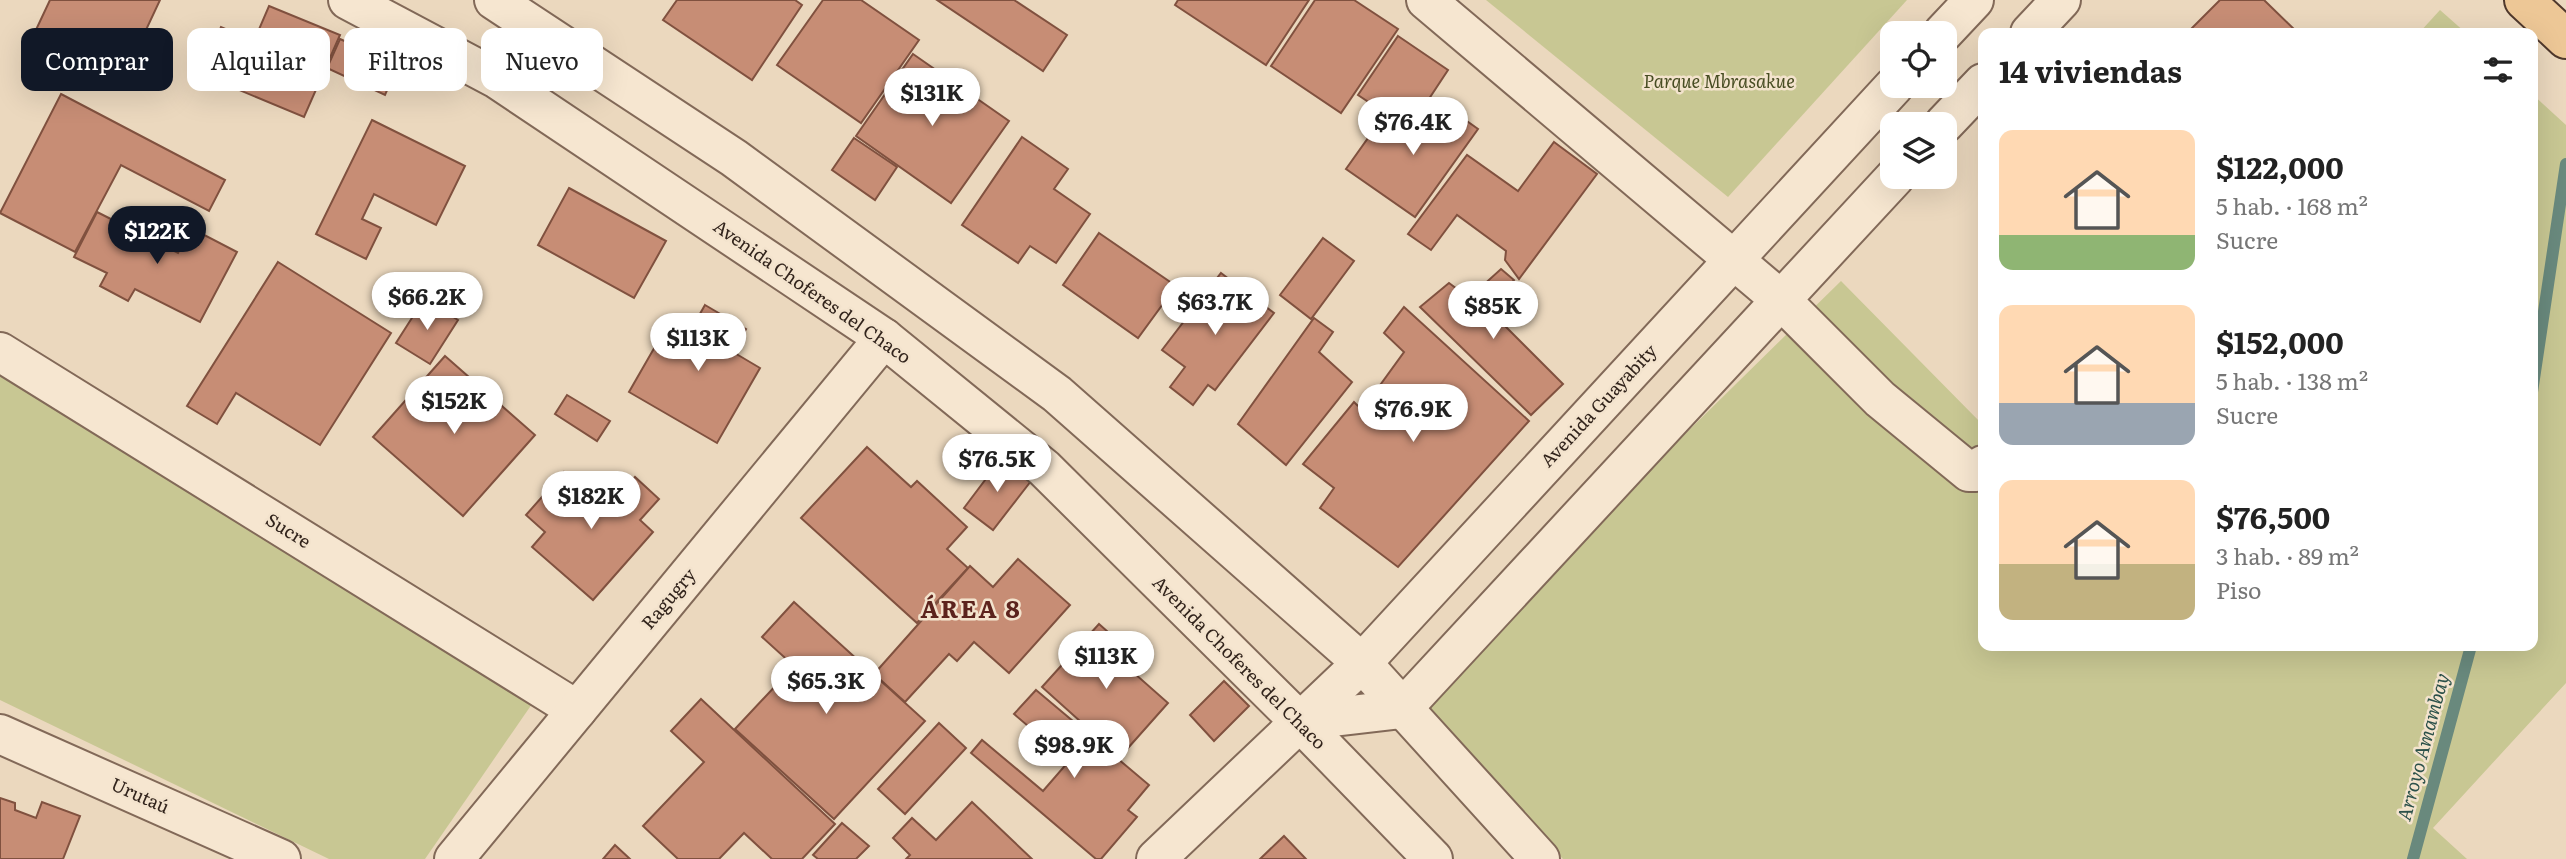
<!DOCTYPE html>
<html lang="es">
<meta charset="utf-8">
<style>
:root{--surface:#fff;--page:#f6f6f6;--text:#222;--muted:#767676;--accent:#111827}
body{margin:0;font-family:Literata,serif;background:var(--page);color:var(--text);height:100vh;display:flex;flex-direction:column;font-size:26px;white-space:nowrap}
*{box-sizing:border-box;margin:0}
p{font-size:23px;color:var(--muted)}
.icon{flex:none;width:38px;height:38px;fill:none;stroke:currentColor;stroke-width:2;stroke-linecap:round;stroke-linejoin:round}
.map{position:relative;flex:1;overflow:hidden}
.side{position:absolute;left:1978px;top:28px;width:560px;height:623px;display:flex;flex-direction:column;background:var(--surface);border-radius:14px;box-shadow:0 7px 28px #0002}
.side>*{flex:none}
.guide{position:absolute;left:21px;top:28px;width:665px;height:63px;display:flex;gap:14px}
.buttons{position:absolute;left:1880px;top:21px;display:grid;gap:14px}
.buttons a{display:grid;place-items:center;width:77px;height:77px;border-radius:14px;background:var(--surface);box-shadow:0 7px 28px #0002;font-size:35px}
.price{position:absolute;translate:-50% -60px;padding:0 16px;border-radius:24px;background:#fff;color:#222;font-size:23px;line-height:46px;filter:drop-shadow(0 2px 4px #0008)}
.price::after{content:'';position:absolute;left:50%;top:42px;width:21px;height:16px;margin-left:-10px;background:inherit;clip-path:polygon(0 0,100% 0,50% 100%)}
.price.on{background:var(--accent);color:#fff}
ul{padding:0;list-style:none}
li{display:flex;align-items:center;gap:21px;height:175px;padding:0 21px}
li span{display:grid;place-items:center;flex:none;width:196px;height:140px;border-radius:14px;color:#555}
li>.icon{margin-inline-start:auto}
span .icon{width:84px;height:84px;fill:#fffc;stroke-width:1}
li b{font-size:30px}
h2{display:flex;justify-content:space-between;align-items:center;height:84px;padding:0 21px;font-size:30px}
.chip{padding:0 24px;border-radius:14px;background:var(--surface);box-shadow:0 7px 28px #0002;font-size:24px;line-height:63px}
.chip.on{background:var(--accent);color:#fff}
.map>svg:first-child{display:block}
.green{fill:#c8c793}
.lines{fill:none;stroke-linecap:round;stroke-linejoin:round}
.stream{stroke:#69897d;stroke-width:12}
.building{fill:#c78d75;stroke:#80513f;stroke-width:2}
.minor-casing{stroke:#826958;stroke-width:42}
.major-casing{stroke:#4f382c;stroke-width:42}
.minor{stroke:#f6e6d0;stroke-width:38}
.major{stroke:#edc796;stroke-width:38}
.labels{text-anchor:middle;stroke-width:5;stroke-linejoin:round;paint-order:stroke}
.park-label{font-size:18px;font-style:italic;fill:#484d23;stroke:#f3e3cd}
.street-label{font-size:18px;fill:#32241c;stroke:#f3e3cd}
.water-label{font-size:19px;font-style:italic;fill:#2c514a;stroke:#f3e3cd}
.district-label{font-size:24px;font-weight:bold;letter-spacing:2px;fill:#5c231d;stroke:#f3e3cd}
</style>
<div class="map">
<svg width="2566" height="859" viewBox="0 0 2566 859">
<rect width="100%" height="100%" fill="#ebd8be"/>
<!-- green -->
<g class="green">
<polygon points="1486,0 1907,0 1728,197"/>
<polygon points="2440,10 2466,33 2419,33"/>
<polygon points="2532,94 2566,125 2566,683 2433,828 2467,859 1563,859 1410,704 1841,281 1983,425 1983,646 2532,646"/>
<polygon points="0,373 532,704 425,859 329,859 0,700"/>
</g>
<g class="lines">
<!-- stream -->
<g class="stream">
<polyline points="2532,392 2566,164"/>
<polyline points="2413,859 2471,646"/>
</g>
</g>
<!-- building -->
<g class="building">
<polygon points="50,0 160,0 131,62 105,50 91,81 26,51"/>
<polygon points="677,0 795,0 802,5 752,80 663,20"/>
<polygon points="823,0 861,0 919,40 861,123 777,65"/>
<polygon points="937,0 1014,0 1067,35 1043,71"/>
<polygon points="1178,0 1309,0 1266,65 1175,5"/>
<polygon points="1315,0 1354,0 1398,29 1341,113 1271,66"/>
<polygon points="2220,0 2264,0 2298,33 2187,33"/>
<polygon points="269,6 340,35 304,117 201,74 221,27 254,41"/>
<polygon points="1398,36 1448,70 1409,129 1358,95"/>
<polygon points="340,39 398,65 385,95 327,68"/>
<polygon points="913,54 1009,121 951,203 856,136"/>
<polygon points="61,94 225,180 209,211 121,165 75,252 0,213"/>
<polygon points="1436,99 1478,129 1415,217 1346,169 1383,117 1410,136"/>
<polygon points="372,120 465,166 436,225 374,194 362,219 381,228 366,259 316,234"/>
<polygon points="1022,137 1068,169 1054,189 1090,214 1056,263 1030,246 1018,263 962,225"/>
<polygon points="854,138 897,167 875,200 832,170"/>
<polygon points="1554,142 1597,174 1519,279 1505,260 1506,251 1457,215 1431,250 1408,234 1467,155 1518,191"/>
<polygon points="569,188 666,241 634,298 538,245"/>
<polygon points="97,212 178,253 191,228 237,252 200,322 135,289 128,301 100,286 107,273 74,257"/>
<polygon points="1099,233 1176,286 1138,338 1063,285"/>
<polygon points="1323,238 1354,261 1311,319 1280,295"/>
<polygon points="278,262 391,333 320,445 236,393 217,424 187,406"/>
<polygon points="1501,269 1514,280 1489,310 1563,384 1531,415 1420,307 1449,283 1469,298"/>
<polygon points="1221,273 1274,313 1215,390 1208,385 1193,405 1170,387 1185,367 1162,350"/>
<polygon points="424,299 458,320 430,364 396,343"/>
<polygon points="705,305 746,329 733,352 760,368 717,443 629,392 672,317 692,328"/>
<polygon points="1404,307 1529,421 1398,567 1320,508 1334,488 1303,464 1354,402 1362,410 1404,352 1384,333"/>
<polygon points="1314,318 1333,332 1319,352 1352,382 1286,465 1238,424"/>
<polygon points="445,356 535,435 463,516 373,437"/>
<polygon points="567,395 610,421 597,441 555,414"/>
<polygon points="867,447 911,487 917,481 967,527 947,549 968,568 917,623 801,518"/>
<polygon points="1001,459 1031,481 993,530 964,508"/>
<polygon points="564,472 606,509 635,477 659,499 640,520 653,532 593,600 532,547 545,532 526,515"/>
<polygon points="1018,559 1070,605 1009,673 974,642 957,661 949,654 905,702 874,674 970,566 993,587"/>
<polygon points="794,602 925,721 834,819 735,729 794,666 762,637"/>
<polygon points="1099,624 1135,656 1126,666 1168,703 1120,757 1042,687"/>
<polygon points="1224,681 1249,706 1214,741 1190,715"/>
<polygon points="1036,690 1149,785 1128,810 1137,817 1101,859 1096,859 971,753 982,740 1043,791 1069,761 1014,714"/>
<polygon points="701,699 835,824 802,859 772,859 744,833 719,859 678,859 643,826 704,762 671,731"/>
<polygon points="939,723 966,748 905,814 878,789"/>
<polygon points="0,798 15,803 15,810 36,818 42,802 80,816 63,859 0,859"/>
<polygon points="972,802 1032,859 906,859 910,855 893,838 912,818 936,840"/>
<polygon points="842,823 869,846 856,859 818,859 813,855"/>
<polygon points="1284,836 1306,859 1260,859"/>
<polygon points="615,845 630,859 603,859"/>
</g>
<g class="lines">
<defs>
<g id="minor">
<polyline points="348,0 497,79 884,338 1044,468 1299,721 1433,859"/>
<polyline points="494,0 734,158 1057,394 1362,663 1540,859"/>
<polyline points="1426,0 1780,299 1880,399 1969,472 1976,472 1983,465"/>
<polyline points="1943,33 1974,0"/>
<polyline points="2030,33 2061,0"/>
<polyline points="1944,124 1983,83"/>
<polyline points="0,352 577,710"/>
<polyline points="1299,721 1402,709 1895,177"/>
<polyline points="0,734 281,859"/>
<polyline points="454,859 884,338"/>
<polyline points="1156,859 1362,663 1894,86"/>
</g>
<polyline id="major" points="2524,0 2566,39"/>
</defs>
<!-- minor casing -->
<use href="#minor" class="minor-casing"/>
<!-- major casing -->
<use href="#major" class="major-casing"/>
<!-- minor -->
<use href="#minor" class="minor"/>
<!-- major -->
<use href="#major" class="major"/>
</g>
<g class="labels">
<!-- park labels -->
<g class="park-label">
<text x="1719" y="88">Parque Mbrasakue</text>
</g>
<!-- street labels -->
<g class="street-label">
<text transform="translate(812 292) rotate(35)" y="6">Avenida Choferes del Chaco</text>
<text transform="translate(1599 406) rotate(-47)" y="6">Avenida Guayabity</text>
<text transform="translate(288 531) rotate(32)" y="6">Sucre</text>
<text transform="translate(669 599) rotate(-50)" y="6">Ragugry</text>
<text transform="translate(1239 663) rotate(45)" y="6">Avenida Choferes del Chaco</text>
<text transform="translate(140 796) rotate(24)" y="6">Urutaú</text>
</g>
<!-- water labels -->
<g class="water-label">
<text transform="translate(2423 747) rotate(-75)" y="7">Arroyo Amambay</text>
</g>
<!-- district labels -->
<g class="district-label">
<text x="971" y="618">ÁREA 8</text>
</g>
</g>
</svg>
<div class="buttons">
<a><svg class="icon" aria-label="locate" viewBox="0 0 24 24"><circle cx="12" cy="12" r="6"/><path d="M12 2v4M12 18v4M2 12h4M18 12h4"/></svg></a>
<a><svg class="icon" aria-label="layers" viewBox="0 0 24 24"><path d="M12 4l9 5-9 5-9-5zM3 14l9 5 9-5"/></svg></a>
</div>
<b class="price" style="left:932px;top:128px">$131K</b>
<b class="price" style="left:1413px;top:157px">$76.4K</b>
<b class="price on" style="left:157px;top:266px">$122K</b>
<b class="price" style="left:427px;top:332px">$66.2K</b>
<b class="price" style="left:1215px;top:337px">$63.7K</b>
<b class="price" style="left:1493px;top:341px">$85K</b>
<b class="price" style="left:698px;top:373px">$113K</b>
<b class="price" style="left:454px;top:436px">$152K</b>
<b class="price" style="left:1413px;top:444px">$76.9K</b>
<b class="price" style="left:997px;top:494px">$76.5K</b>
<b class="price" style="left:591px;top:531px">$182K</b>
<b class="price" style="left:1106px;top:691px">$113K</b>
<b class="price" style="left:826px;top:716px">$65.3K</b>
<b class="price" style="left:1074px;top:780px">$98.9K</b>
<div class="guide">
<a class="chip on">Comprar</a>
<a class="chip">Alquilar</a>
<a class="chip">Filtros</a>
<a class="chip">Nuevo</a>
</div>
<section class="side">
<h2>14 viviendas<svg class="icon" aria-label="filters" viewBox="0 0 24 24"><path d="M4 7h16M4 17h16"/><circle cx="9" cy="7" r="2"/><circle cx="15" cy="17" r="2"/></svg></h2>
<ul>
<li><span style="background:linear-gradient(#ffd9b3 75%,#8fb573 0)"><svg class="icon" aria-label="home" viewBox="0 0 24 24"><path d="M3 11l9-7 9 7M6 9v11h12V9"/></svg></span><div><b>$122,000</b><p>5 hab. · 168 m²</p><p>Sucre</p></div></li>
<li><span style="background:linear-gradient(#ffd9b3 70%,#9aa5b1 0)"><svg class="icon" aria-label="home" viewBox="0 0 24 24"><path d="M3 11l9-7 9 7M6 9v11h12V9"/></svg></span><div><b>$152,000</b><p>5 hab. · 138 m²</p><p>Sucre</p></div></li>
<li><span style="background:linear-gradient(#ffd9b3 60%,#c2b280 0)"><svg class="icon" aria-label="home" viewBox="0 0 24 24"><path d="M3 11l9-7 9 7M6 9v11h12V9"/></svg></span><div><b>$76,500</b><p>3 hab. · 89 m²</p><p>Piso</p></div></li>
</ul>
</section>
</div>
